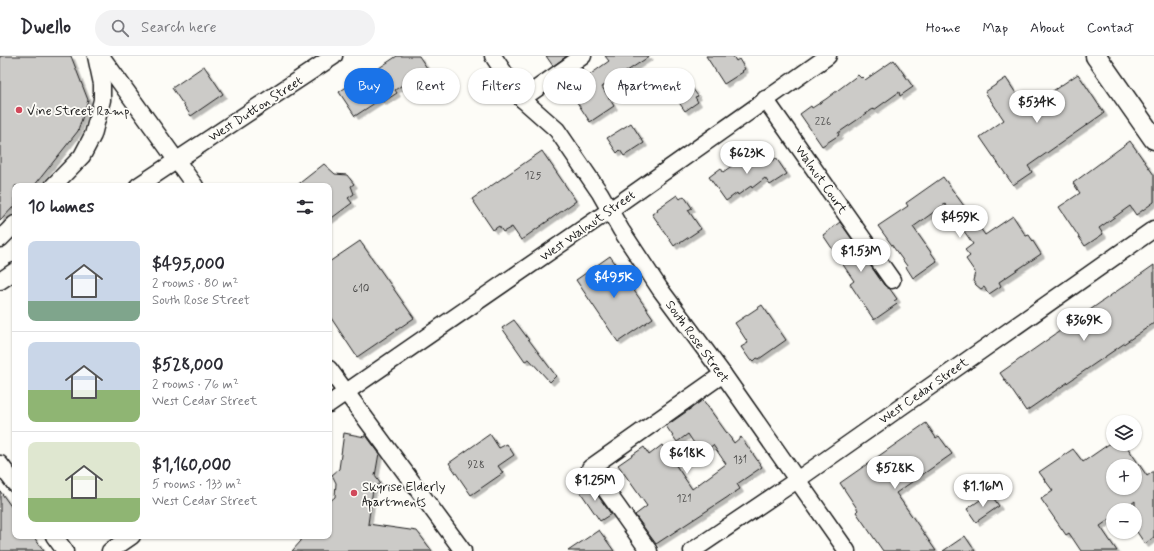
<!DOCTYPE html>
<meta charset="utf-8">
<style>
:root{--surface:#fff;--page:#f2f2f3;--text:#2b2b33;--muted:#7c7c81;--line:#e1e1e2;--accent:#1a73e8}
body{margin:0;font-family:Mynerve,sans-serif;background:var(--page);color:var(--text);height:100vh;display:flex;flex-direction:column;font-size:15px;white-space:nowrap}
*{box-sizing:border-box;margin:0}
p{font-size:13px;color:var(--muted)}
.icon{flex:none;width:22px;height:22px;fill:none;stroke:currentColor;stroke-width:2;stroke-linecap:round;stroke-linejoin:round}
.map{position:relative;flex:1;overflow:hidden}
.side{position:absolute;left:12px;top:127px;width:320px;height:356px;display:flex;flex-direction:column;background:var(--surface);border-radius:8px;box-shadow:0 1px 3px #0004}
.side>*{flex:none}
.top-card{position:absolute;left:344px;top:12px;width:380px;height:36px;display:flex;gap:8px}
.fabs{position:absolute;left:1106px;top:359px;display:grid;gap:8px}
.fabs a{display:grid;place-items:center;width:36px;height:36px;border-radius:50%;background:var(--surface);box-shadow:0 1px 3px #0004;font-size:20px}
.price{position:absolute;translate:-50% -34px;padding:0 9px;border-radius:14px;background:#fff;color:#222;font-size:13px;line-height:26px;filter:drop-shadow(0 1px 2px #0008)}
.price::after{content:'';position:absolute;left:50%;top:24px;width:12px;height:9px;margin-left:-6px;background:inherit;clip-path:polygon(0 0,100% 0,50% 100%)}
.price.selected{background:var(--accent);color:#fff}
ul{padding:0;list-style:none}
li{display:flex;align-items:center;gap:12px;height:100px;padding:0 16px}
li+li{border-top:1px solid var(--line)}
li span{display:grid;place-items:center;flex:none;width:112px;height:80px;border-radius:8px;color:#555}
li>.icon{margin-inline-start:auto}
span .icon{width:48px;height:48px;fill:#fffc;stroke-width:1}
li b{font-size:17px}
h2{display:flex;justify-content:space-between;align-items:center;height:48px;padding:0 16px;font-size:17px}
.pill{padding:0 14px;border-radius:18px;background:var(--surface);box-shadow:0 1px 3px #0004;font-size:14px;line-height:36px}
.pill.selected{background:var(--accent);color:#fff}
header{display:flex;align-items:center;gap:24px;box-sizing:border-box;height:56px;padding:0 20px;background:var(--surface);border-bottom:1px solid var(--line)}
header strong{font-size:19px}
nav{display:flex;gap:22px;margin-inline-start:auto;font-size:14px}
.search{width:280px;height:36px;background:var(--page);display:flex;align-items:center;gap:10px;box-sizing:border-box;padding:0 14px;border-radius:22px;color:var(--muted);font-size:15px}
.map>svg:first-child{display:block}
.building{fill:#cccbc8;stroke:#1c1c1c;fill-rule:evenodd;filter:url(#shadow)}
.lines{fill:none;stroke-linecap:round;stroke-linejoin:round}
.minor-casing{stroke:#1c1c1c;stroke-width:19}
.major-casing{stroke:#1c1c1c;stroke-width:23}
.minor{stroke:#fdfcf7;stroke-width:16}
.major{stroke:#fdfcf7;stroke-width:20}
.poi-dot{fill:#d1495b;stroke:#fdfcf7;stroke-width:1.5}
.labels{text-anchor:middle;stroke-width:3.5;stroke-linejoin:round;paint-order:stroke}
.number-label{font-size:11px;fill:#484847}
.street-label{font-size:13px;fill:#1c1c1c;stroke:#fdfcf7}
.poi-label{font-size:13px;fill:#1c1c1c;stroke:#fdfcf7;text-anchor:start}
</style>
<header>
<strong>Dwello</strong>
<div class="search"><svg class="icon" aria-label="search" viewBox="0 0 24 24"><circle cx="10" cy="10" r="6"/><path d="M15 15l6 6"/></svg>Search here</div>
<nav><a>Home</a><a>Map</a><a>About</a><a>Contact</a></nav>
</header>
<div class="map">
<svg width="1154" height="495" viewBox="0 0 1154 495">
<defs>
<filter id="shadow"><feDropShadow dx="3.5" dy="3.5" stdDeviation="0" flood-color="#0004"/></filter>
</defs>
<rect width="100%" height="100%" fill="#fdfcf7"/>
<filter id="ink" filterUnits="userSpaceOnUse"><feTurbulence type="fractalNoise" baseFrequency=".025" numOctaves="2"/><feDisplacementMap in="SourceGraphic" scale="8" xChannelSelector="R" yChannelSelector="G"/><feConvolveMatrix kernelMatrix="1 2 1 2 8 2 1 2 1" color-interpolation-filters="sRGB"/></filter>
<g filter="url(#ink)">
<!-- building -->
<g class="building">
<polygon points="0,0 71,0 88,44 78,75 34,130 15,130 15,149 0,165"/>
<polygon points="397,0 419,0 427,12 395,34 397,37 383,46 381,43 355,60 339,36 357,24 358,26"/>
<polygon points="546,0 567,0 553,10"/>
<polygon points="605,0 650,0 624,17 623,16 602,31 614,50 590,66 563,25 582,12 588,20 609,5"/>
<polygon points="706,0 733,0 736,5 739,3 745,13 742,15 743,16 724,28"/>
<polygon points="894,4 913,31 900,40 899,36 874,54 873,53 838,77 839,79 822,90 800,58 811,50 812,52 826,43 858,19 861,22 862,21 865,24"/>
<polygon points="204,10 223,38 191,60 172,32"/>
<polygon points="1078,18 1104,57 1028,110 1032,116 1013,129 980,81 1004,64 985,36 1006,22 1026,53"/>
<polygon points="689,28 698,40 695,41 698,46 685,55 673,38"/>
<polygon points="631,67 644,87 624,100 620,94 617,97 607,82"/>
<polygon points="1130,85 1154,119 1154,146 1136,159 1130,150 1099,172 1103,178 1085,190 1059,151 1080,137 1073,127"/>
<polygon points="542,95 576,145 521,184 512,171 503,176 499,170 493,174 472,143"/>
<polygon points="759,96 763,102 768,98 772,105 776,102 787,118 770,129 765,122 752,132 751,130 738,139 737,137 726,145 709,121 721,112 723,116 740,104 743,107"/>
<polygon points="324,108 335,118 347,119 354,128 351,130 354,138 348,142 352,147 329,164 329,130 296,130"/>
<polygon points="943,121 985,179 1013,160 1026,180 1029,179 1041,198 999,226 1001,230 989,238 984,231 981,233 976,229 973,225 975,216 966,203 970,200 965,194 973,188 945,148 913,171 937,205 913,222 906,211 907,210 878,170 908,150 906,147"/>
<polygon points="677,139 680,143 684,140 692,152 688,154 701,173 680,187 679,186 674,190 652,158 658,154 657,153"/>
<polygon points="840,166 884,229 890,233 897,243 894,245 897,248 874,264 850,228 854,225 823,179"/>
<polygon points="360,185 414,262 357,301 329,259 329,206"/>
<polygon points="610,200 653,262 618,286 576,224"/>
<polygon points="1154,209 1154,267 1026,355 1000,317"/>
<polygon points="762,249 786,284 759,303 757,302 754,305 752,303 750,304 741,291 748,287 735,267"/>
<polygon points="514,264 556,320 550,326 529,303 525,305 502,272"/>
<polygon points="703,344 734,387 741,381 762,411 737,428 740,433 656,488 635,459 647,450 618,409 644,391 649,399 662,389 692,433 726,408 713,389 701,398 688,378 677,386 666,370"/>
<polygon points="926,367 936,382 939,380 952,398 896,437 936,495 883,495 856,456 858,454 840,427"/>
<polygon points="344,377 365,381 365,378 379,397 375,420 380,427 373,433 368,468 417,475 432,495 292,495 301,485 301,480 329,480 329,446 335,441 336,427 332,419 339,413"/>
<polygon points="490,378 499,392 507,388 514,399 498,410 503,417 471,439 449,407"/>
<path d="M1109,388H1125L1147,420L1154,415V481L1145,488L1135,473V445L1123,454H1113V461L1100,470L1117,495H1081L1069,477L1066,479L1041,443L1053,435L1039,416L1073,393L1083,406ZM1113,410H1135V432H1113Z"/>
<polygon points="588,426 611,458 600,465 579,434"/>
<polygon points="0,435 15,456 15,480 33,480 44,495 0,495"/>
<polygon points="990,437 999,450 976,466 967,453"/>
<polygon points="599,474 614,495 568,495"/>
<polygon points="965,480 975,495 943,495"/>
</g>
<g class="lines">
<defs>
<g id="minor">
<polyline points="101,0 195,130"/>
<polyline points="493,0 522,43 557,74 600,137 621,174 660,233 723,318 847,495"/>
<polyline points="522,43 583,0"/>
<polyline points="765,43 892,224"/>
<polyline points="53,130 82,100 93,79 102,44 102,28 96,0"/>
<polyline points="138,130 334,0"/>
<polyline points="0,183 15,168"/>
<polyline points="0,225 15,215"/>
<polyline points="329,313 463,495"/>
<polyline points="329,348 610,154 828,0"/>
<polyline points="0,408 15,428"/>
<polyline points="54,480 65,495"/>
<polyline points="110,495 132,480"/>
<polyline points="649,495 590,412 723,318"/>
<polyline points="692,495 797,424 1154,173"/>
</g>
<polyline id="major" points="1096,0 1154,83"/>
</defs>
<!-- minor casing -->
<use href="#minor" class="minor-casing"/>
<!-- major casing -->
<use href="#major" class="major-casing"/>
<!-- minor -->
<use href="#minor" class="minor"/>
<!-- major -->
<use href="#major" class="major"/>
</g>
</g>
<!-- markers -->
<g class="poi-dot">
<circle cx="19" cy="54" r="4"/>
<circle cx="354" cy="437" r="4"/>
</g>
<g class="labels">
<!-- number labels -->
<g class="number-label">
<text x="823" y="69">226</text>
<text x="533" y="123">125</text>
<text x="361" y="236">610</text>
<text x="740" y="407">131</text>
<text x="476" y="412">928</text>
<text x="684" y="446">121</text>
</g>
<!-- street labels -->
<g class="street-label">
<text transform="translate(255 52) rotate(-33)" y="5">West Dutton Street</text>
<text transform="translate(822 123) rotate(55)" y="5">Walnut Court</text>
<text transform="translate(587 169) rotate(-35)" y="5">West Walnut Street</text>
<text transform="translate(698 285) rotate(54)" y="5">South Rose Street</text>
<text transform="translate(923 334) rotate(-35)" y="5">West Cedar Street</text>
</g>
<!-- poi labels -->
<g class="poi-label">
<text x="27" y="59">Vine Street Ramp</text>
<text x="362" y="435">Skyrise Elderly<tspan x="362" dy="15">Apartments</tspan></text>
</g>
</g>
</svg>
<div class="fabs">
<a><svg class="icon" aria-label="layers" viewBox="0 0 24 24"><path d="M12 4l9 5-9 5-9-5zM3 14l9 5 9-5"/></svg></a>
<a>+</a>
<a>−</a>
</div>
<b class="price" style="left:1037px;top:68px">$534K</b>
<b class="price" style="left:747px;top:119px">$623K</b>
<b class="price" style="left:960px;top:183px">$459K</b>
<b class="price" style="left:861px;top:217px">$1.53M</b>
<b class="price selected" style="left:614px;top:243px">$495K</b>
<b class="price" style="left:1084px;top:286px">$369K</b>
<b class="price" style="left:687px;top:419px">$618K</b>
<b class="price" style="left:895px;top:434px">$528K</b>
<b class="price" style="left:595px;top:446px">$1.25M</b>
<b class="price" style="left:983px;top:452px">$1.16M</b>
<div class="top-card">
<a class="pill selected">Buy</a>
<a class="pill">Rent</a>
<a class="pill">Filters</a>
<a class="pill">New</a>
<a class="pill">Apartment</a>
</div>
<section class="side">
<h2>10 homes<svg class="icon" aria-label="filters" viewBox="0 0 24 24"><path d="M4 7h16M4 17h16"/><circle cx="9" cy="7" r="2"/><circle cx="15" cy="17" r="2"/></svg></h2>
<ul>
<li><span style="background:linear-gradient(#c9d6e8 75%,#7fa58c 0)"><svg class="icon" aria-label="home" viewBox="0 0 24 24"><path d="M3 11l9-7 9 7M6 9v11h12V9"/></svg></span><div><b>$495,000</b><p>2 rooms · 80 m²</p><p>South Rose Street</p></div></li>
<li><span style="background:linear-gradient(#c9d6e8 60%,#8fb573 0)"><svg class="icon" aria-label="home" viewBox="0 0 24 24"><path d="M3 11l9-7 9 7M6 9v11h12V9"/></svg></span><div><b>$528,000</b><p>2 rooms · 76 m²</p><p>West Cedar Street</p></div></li>
<li><span style="background:linear-gradient(#dfe7d0 70%,#8fb573 0)"><svg class="icon" aria-label="home" viewBox="0 0 24 24"><path d="M3 11l9-7 9 7M6 9v11h12V9"/></svg></span><div><b>$1,160,000</b><p>5 rooms · 133 m²</p><p>West Cedar Street</p></div></li>
</ul>
</section>
</div>
